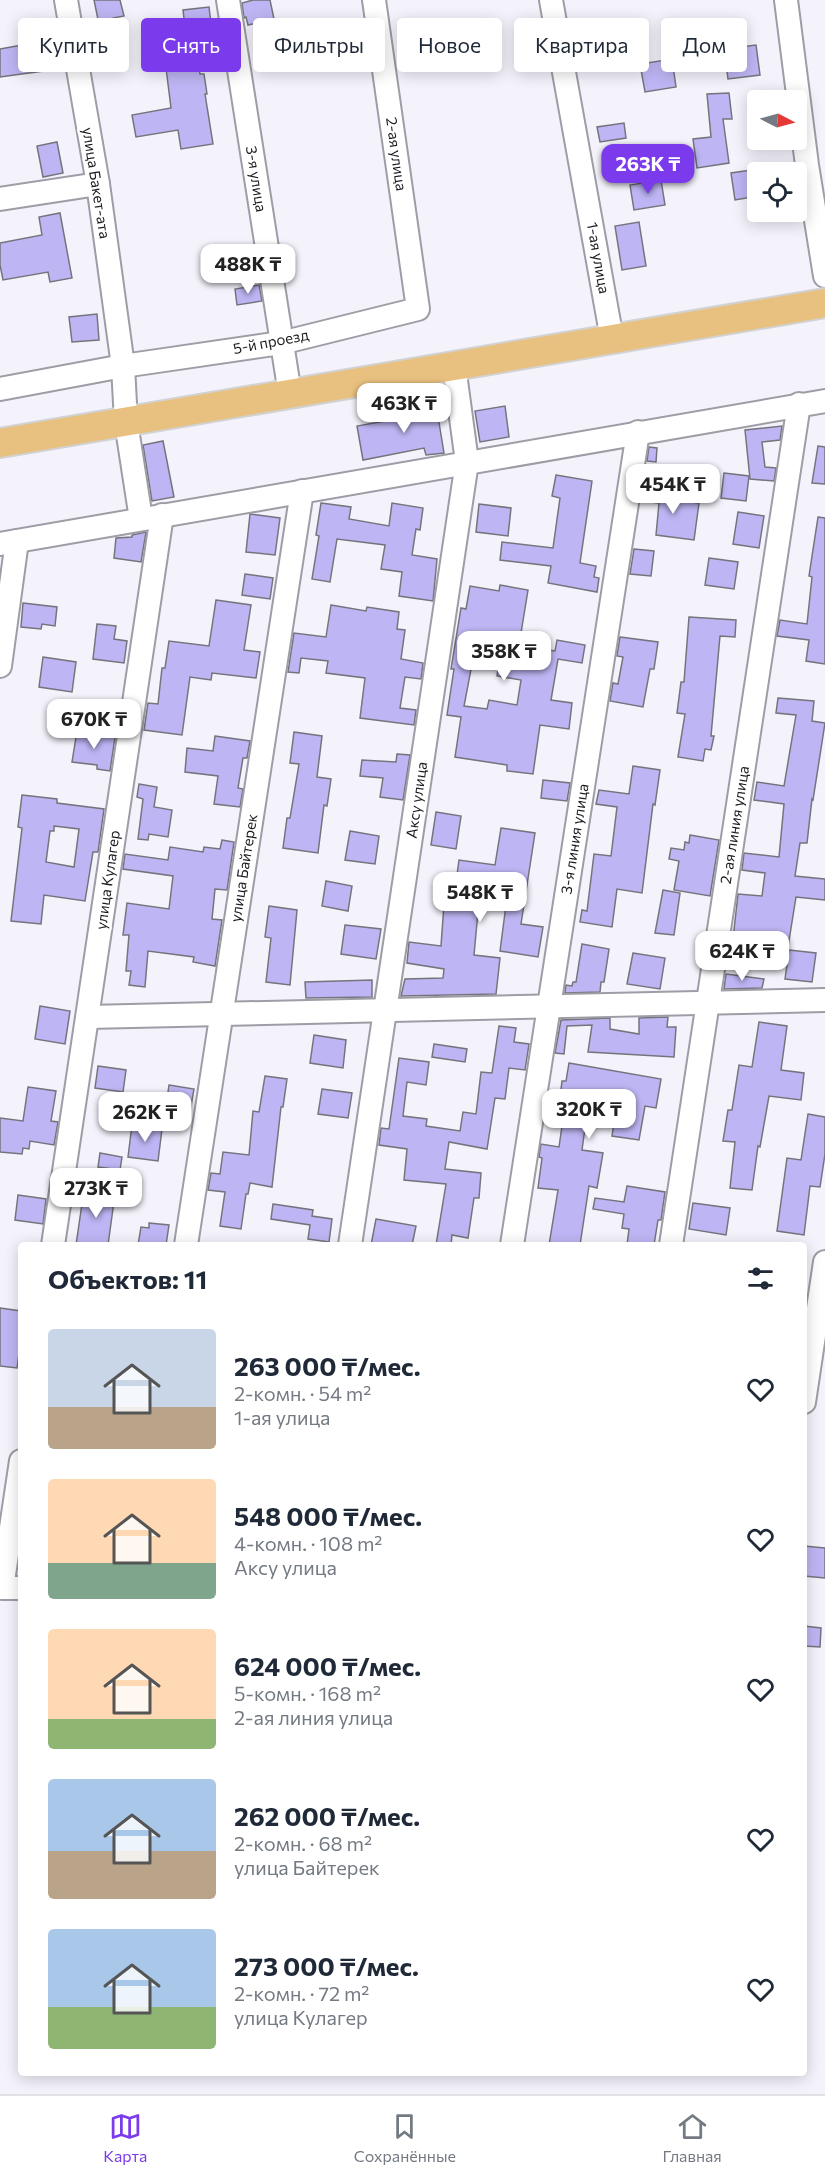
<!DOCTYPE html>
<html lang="ru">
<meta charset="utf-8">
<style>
:root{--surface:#fff;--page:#f6f6f7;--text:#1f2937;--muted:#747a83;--line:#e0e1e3;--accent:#7c3aed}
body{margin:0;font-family:Commissioner,sans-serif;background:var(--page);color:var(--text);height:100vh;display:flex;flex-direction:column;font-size:22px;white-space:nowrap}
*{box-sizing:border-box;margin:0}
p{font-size:20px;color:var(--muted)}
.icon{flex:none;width:33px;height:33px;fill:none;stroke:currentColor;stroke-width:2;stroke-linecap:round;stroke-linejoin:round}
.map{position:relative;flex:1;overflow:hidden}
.side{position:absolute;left:18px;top:1242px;width:789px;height:834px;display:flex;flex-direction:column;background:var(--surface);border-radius:6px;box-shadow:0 3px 15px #0003}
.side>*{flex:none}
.banner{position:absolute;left:18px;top:18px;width:789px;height:54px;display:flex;gap:12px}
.needle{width:39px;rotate:96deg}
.controls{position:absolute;left:747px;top:90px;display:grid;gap:12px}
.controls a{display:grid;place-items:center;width:60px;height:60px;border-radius:6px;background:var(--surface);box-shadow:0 3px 15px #0003;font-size:30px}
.price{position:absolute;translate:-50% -51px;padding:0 14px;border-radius:12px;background:#fff;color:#222;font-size:20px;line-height:39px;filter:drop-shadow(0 2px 3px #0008)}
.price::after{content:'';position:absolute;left:50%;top:36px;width:18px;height:14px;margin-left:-9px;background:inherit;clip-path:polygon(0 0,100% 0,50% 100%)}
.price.selected{background:var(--accent);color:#fff}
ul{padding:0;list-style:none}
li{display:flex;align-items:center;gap:18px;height:150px;padding:0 30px}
li span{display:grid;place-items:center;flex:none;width:168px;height:120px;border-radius:6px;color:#555}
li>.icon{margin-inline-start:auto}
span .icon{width:72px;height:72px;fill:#fffc;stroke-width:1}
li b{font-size:26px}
h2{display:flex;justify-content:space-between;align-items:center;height:72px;padding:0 30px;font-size:26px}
.chip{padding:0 21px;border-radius:6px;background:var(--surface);box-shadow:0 3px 15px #0003;font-size:21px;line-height:54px}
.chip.selected{background:var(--accent);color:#fff}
.tab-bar{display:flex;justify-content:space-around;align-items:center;height:84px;border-top:2px solid var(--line);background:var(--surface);font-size:16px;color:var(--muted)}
.tab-bar a{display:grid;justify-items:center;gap:3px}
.tab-bar .selected{color:var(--accent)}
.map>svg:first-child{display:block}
.building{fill:#beb6f4;stroke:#75747c;stroke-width:1.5;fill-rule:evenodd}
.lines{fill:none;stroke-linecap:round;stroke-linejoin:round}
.minor-casing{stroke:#9e9da6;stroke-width:26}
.major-casing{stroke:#d2d2d2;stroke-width:32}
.minor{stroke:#fff;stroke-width:22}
.major{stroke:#e8c07f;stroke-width:28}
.labels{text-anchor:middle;stroke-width:5;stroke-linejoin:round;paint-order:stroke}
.street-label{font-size:15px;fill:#1c1c1f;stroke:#fff}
</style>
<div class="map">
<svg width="825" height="2094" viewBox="0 0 825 2094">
<rect width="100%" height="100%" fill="#f4f3fc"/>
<!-- building -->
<g class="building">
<polygon points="94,0 120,0 124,16 113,18 120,61 97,65 92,36 101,34"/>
<polygon points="253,0 270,0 274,19 248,25 246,17 244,18 242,3"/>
<polygon points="209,7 211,23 185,27 183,10"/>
<polygon points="39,42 43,71 0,77 0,49"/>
<polygon points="756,45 760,75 728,79 724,49"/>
<polygon points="672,59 676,87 645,92 640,64"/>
<polygon points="198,64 200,74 204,74 207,94 205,94 213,144 181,149 178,130 136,137 132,115 171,108 166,68"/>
<polygon points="729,93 732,119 723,119 729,163 697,168 693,139 711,137 707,94"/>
<polygon points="624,123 626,138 600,142 597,127"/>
<polygon points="57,142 63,173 43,177 37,146"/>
<polygon points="758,169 758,196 735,200 731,173"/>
<polygon points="661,180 665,205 634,210 630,185"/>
<polygon points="60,213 72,278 50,282 48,272 3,280 0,265 0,243 42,235 39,217"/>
<polygon points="639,222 646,266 622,270 615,226"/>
<polygon points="259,285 262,301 237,305 235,289"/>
<polygon points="97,314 99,340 72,342 69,317"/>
<polygon points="435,398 444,453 426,455 424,448 363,460 357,426 419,415 417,401"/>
<polygon points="505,406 509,437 480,442 475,411"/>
<polygon points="782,426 780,440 762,442 765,467 776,468 774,481 750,479 745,430"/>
<polygon points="163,441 174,497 152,501 143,445"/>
<polygon points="818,446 825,447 825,484 812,483"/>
<polygon points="649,447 657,448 656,462 647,461"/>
<polygon points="724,473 749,476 746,501 721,498"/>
<polygon points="556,475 592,481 580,563 596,566 594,577 599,578 597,592 548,583 551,566 500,560 502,542 553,548 560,498 552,496"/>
<polygon points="643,488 666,490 665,499 699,503 694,540 656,535 659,503 641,501"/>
<polygon points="321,503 351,507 349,519 389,526 392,503 423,508 420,530 416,529 412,555 437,559 433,601 399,596 402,572 381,569 385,545 337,539 330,582 312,579 319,536 316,535"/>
<polygon points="479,504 511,508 508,536 476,532"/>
<polygon points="738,512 764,516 759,548 733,544"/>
<polygon points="250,514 280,518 275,555 246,552"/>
<polygon points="818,517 825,518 825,664 806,661 809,640 777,636 780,620 807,624 812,577 809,576"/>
<polygon points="146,532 141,562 114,558 116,538 132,537 132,535"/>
<polygon points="634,549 654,551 651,576 630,574"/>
<polygon points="709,558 738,562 734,589 705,585"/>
<polygon points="245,574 273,578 270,599 242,595"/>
<path d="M500,585L528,590L520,639H524L523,646L555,651L557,640L585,645L582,663L558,659L551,700L572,703L569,729L540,725L533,774L507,771V765L455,757L461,717L447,715L454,669H451L461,608L466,609L470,586L499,591ZM473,659L499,663L497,676L521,680L517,705L489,700L487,709L464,706Z"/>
<polygon points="216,600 251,605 244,650 260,652 256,678 212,673 211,680 190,677 182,735 144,730 148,703 158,704 162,668 165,668 169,641 209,646"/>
<polygon points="23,603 57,607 55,626 42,624 41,629 21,627"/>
<polygon points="331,605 366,611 367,607 399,612 397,629 405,630 401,659 423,663 421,679 405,677 400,708 416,710 414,725 360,718 365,678 326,673 328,661 301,658 299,673 288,672 294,633 326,637"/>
<polygon points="689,617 736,620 735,637 720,636 711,736 714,736 711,750 705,749 703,761 678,757 685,714 677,713 681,682 684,682"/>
<polygon points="97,624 116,626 114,639 127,641 124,663 93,659"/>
<polygon points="620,637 658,642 654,669 650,669 643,707 610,701 613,683 618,684 623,657 617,656"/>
<polygon points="43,657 76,662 72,692 39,687"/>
<polygon points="778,698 814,701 812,721 825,723 813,800 812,799 807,843 800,843 795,876 825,879 825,900 796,897 788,947 733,939 738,894 762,896 765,873 742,870 744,853 779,857 784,804 754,800 757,782 784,786 796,715 776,713"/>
<polygon points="77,731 115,737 110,771 97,769 97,765 72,762"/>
<polygon points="294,732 322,736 317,777 331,779 327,806 324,805 318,853 283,848 287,818 290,818 299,764 290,763"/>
<polygon points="215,736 250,741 247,758 243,758 238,788 243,789 240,807 214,804 218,776 185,772 187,748 213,751"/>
<polygon points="397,754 410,755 403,800 380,797 383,778 360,776 362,760 396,762"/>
<polygon points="633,766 660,770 655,805 653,804 642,893 617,889 612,927 580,922 582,910 587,911 594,854 611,856 617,807 596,804 599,790 629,794"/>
<polygon points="543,780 570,783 567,801 541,798"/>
<polygon points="139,784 157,787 154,807 172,810 168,837 149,834 148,840 138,839 143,799 137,797"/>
<path d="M22,795L57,799V803L104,809L98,852H93L85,901L44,895L41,924L11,921L22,828L18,827ZM54,826L79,829L74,867L46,862L50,831H54Z"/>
<polygon points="436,812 461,816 456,849 431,845"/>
<polygon points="501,828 535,833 521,924 543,927 538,957 500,951 506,905 479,901 474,955 500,958 496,994 401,996 405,979 443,978 444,969 407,963 409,942 441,946 444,904 453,904 459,860 495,865"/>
<polygon points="350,831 379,836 375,864 345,860"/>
<polygon points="690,835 719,840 710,896 674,890 679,861 669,859 671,848 684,850 685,842 689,843"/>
<polygon points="222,840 234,842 227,890 215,889 212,919 222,920 215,966 193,962 194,957 148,951 145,987 129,985 131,971 126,971 129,935 123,935 127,903 169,909 173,876 123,869 125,854 168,860 170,847 203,852 204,847 220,849"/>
<polygon points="326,881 352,886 348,911 322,906"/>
<polygon points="663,890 680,893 674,935 655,933"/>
<polygon points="269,906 297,910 290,985 266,982 271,938 265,937"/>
<polygon points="345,925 381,929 376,959 341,954"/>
<polygon points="582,944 609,949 604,982 601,982 600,992 565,993 566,985 572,986 573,982 576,982"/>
<polygon points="789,950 816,953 812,982 785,979"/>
<polygon points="633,953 665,958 660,989 627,984"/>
<polygon points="726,974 764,979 762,988 724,989"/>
<polygon points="372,980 372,997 306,998 305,982"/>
<polygon points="40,1006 70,1011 65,1044 35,1039"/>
<polygon points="668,1017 667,1027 676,1027 674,1057 588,1052 592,1025 567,1026 564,1054 555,1053 561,1020 610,1018 610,1029 639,1034 639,1018"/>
<polygon points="759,1022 787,1026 781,1070 804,1073 801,1100 769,1096 760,1147 758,1146 752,1190 730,1188 735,1142 723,1141 728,1110 732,1110 739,1065 752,1067"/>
<polygon points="499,1026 516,1028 514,1042 529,1044 525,1070 509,1068 505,1099 495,1098 487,1149 449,1142 445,1169 481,1173 479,1198 474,1198 468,1238 452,1235 451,1245 436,1245 446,1184 404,1180 407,1149 379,1145 381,1128 389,1129 399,1058 429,1062 426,1085 407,1082 403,1116 427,1119 426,1126 460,1131 463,1112 476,1114 481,1072 492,1073"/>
<polygon points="314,1035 346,1040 343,1068 310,1063"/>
<polygon points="434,1044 467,1049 465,1062 432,1057"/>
<polygon points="569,1063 661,1079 656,1108 645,1106 639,1140 612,1136 617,1103 589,1099 582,1150 603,1153 597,1188 589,1186 580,1245 549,1245 558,1190 538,1188 542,1158 539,1157 541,1144 559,1147 566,1098 560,1098 562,1081 566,1081"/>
<polygon points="98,1066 126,1070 123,1092 95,1088"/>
<polygon points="265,1076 287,1079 283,1107 281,1107 272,1187 250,1183 248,1194 246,1194 241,1229 220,1226 225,1192 208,1190 211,1173 220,1174 223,1152 249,1155 253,1111 259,1112"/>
<polygon points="169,1085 194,1089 189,1118 165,1114"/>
<polygon points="28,1087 56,1091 51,1121 58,1122 54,1145 30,1141 29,1149 23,1148 22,1154 0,1152 0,1118 23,1121"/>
<polygon points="322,1089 352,1093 348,1118 318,1114"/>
<polygon points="808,1114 825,1117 825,1154 820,1187 810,1186 804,1235 777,1231 787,1158 801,1160"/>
<polygon points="132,1125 162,1129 158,1161 128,1157"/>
<polygon points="100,1153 122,1157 120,1170 98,1167"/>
<polygon points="627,1186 665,1192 661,1220 658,1220 654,1245 627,1245 629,1229 622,1228 624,1214 593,1209 595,1198 624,1202"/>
<polygon points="84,1190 115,1194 108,1245 76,1245"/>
<polygon points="18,1195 46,1199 43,1224 15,1220"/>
<polygon points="693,1203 730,1208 726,1235 689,1229"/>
<polygon points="273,1204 313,1210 312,1216 332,1219 329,1242 308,1239 310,1225 271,1219"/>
<polygon points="376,1219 416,1226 412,1245 371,1245"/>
<polygon points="149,1223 169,1225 166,1245 138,1245 141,1227 149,1228"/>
<polygon points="0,1308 21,1311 21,1338 17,1368 0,1366"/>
<polygon points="804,1546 825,1548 825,1578 804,1576"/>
<polygon points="804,1626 821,1628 820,1647 804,1646"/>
</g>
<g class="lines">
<defs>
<g id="minor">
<polyline points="66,0 98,184 123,366 126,422 141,519"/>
<polyline points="228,0 290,394"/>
<polyline points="551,0 612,339"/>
<polyline points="786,0 807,165 825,276"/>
<polyline points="0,199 98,184"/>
<polyline points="0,389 123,366 281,343 418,309 374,0"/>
<polyline points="0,544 825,401"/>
<polyline points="0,666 17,541"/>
<polyline points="88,1017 825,1000"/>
<polyline points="53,1245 162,515"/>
<polyline points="186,1245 302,491"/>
<polyline points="350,1245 467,462 454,366"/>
<polyline points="512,1245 638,432"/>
<polyline points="671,1245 799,404"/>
<polyline points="804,1402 825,1262"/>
<polyline points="21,1461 2,1588 21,1588"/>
</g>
<polyline id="major" points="0,443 825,303"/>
</defs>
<!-- minor casing -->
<use href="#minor" class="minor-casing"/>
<!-- major casing -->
<use href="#major" class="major-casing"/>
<!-- minor -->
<use href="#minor" class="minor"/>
<!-- major -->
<use href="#major" class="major"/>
</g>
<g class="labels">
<!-- street labels -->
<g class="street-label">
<text transform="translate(396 154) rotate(82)" y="5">2-ая улица</text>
<text transform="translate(256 179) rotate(81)" y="5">3-я улица</text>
<text transform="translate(96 183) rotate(81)" y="5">улица Бакет-ата</text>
<text transform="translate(598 258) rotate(80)" y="5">1-ая улица</text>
<text transform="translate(271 342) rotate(-11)" y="5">5-й проезд</text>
<text transform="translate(417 800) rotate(-82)" y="5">Аксу улица</text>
<text transform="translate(735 825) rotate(-81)" y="5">2-ая линия улица</text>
<text transform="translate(575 839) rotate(-81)" y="5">3-я линия улица</text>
<text transform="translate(244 868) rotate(-81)" y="5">улица Байтерек</text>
<text transform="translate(108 880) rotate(-82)" y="5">улица Кулагер</text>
</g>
</g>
</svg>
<div class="controls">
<a><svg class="needle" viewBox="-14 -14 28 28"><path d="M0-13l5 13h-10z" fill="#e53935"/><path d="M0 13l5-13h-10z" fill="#747a83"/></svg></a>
<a><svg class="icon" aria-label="locate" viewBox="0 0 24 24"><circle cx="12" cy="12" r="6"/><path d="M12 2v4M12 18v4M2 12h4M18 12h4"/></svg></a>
</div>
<b class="price selected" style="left:648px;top:195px">263K ₸</b>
<b class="price" style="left:248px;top:295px">488K ₸</b>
<b class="price" style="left:404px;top:434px">463K ₸</b>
<b class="price" style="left:673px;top:515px">454K ₸</b>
<b class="price" style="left:504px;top:682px">358K ₸</b>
<b class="price" style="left:94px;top:750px">670K ₸</b>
<b class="price" style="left:480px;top:923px">548K ₸</b>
<b class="price" style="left:742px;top:982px">624K ₸</b>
<b class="price" style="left:589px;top:1140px">320K ₸</b>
<b class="price" style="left:145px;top:1143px">262K ₸</b>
<b class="price" style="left:96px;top:1219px">273K ₸</b>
<div class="banner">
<a class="chip">Купить</a>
<a class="chip selected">Снять</a>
<a class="chip">Фильтры</a>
<a class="chip">Новое</a>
<a class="chip">Квартира</a>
<a class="chip">Дом</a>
</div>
<section class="side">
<h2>Объектов: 11<svg class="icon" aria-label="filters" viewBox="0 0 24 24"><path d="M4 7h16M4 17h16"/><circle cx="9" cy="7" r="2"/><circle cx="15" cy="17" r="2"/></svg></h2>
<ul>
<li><span style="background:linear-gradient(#c9d6e8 65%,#b9a48a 0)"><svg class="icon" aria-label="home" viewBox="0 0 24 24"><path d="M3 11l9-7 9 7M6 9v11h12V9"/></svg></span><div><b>263 000 ₸/мес.</b><p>2-комн. · 54 m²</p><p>1-ая улица</p></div><svg class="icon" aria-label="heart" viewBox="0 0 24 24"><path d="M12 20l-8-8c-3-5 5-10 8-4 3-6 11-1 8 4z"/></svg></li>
<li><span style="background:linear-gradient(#ffd9b3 70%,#7fa58c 0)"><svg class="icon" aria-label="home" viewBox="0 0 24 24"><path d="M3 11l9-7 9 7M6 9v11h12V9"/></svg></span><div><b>548 000 ₸/мес.</b><p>4-комн. · 108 m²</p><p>Аксу улица</p></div><svg class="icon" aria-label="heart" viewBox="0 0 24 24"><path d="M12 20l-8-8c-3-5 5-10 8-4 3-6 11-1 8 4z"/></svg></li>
<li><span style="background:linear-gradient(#ffd9b3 75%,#8fb573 0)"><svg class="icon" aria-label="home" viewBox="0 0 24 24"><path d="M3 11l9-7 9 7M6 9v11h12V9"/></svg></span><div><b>624 000 ₸/мес.</b><p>5-комн. · 168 m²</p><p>2-ая линия улица</p></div><svg class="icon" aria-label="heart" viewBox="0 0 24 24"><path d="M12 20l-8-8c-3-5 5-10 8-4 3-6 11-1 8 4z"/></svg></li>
<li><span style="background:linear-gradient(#a9c7e8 60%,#b9a48a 0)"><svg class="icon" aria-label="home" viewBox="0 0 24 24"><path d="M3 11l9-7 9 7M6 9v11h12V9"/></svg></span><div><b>262 000 ₸/мес.</b><p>2-комн. · 68 m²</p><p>улица Байтерек</p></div><svg class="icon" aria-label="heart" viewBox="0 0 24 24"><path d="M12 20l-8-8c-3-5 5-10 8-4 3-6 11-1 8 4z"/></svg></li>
<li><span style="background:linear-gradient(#a9c7e8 65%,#8fb573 0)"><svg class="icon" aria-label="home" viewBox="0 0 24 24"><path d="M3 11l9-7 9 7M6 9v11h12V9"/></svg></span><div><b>273 000 ₸/мес.</b><p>2-комн. · 72 m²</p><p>улица Кулагер</p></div><svg class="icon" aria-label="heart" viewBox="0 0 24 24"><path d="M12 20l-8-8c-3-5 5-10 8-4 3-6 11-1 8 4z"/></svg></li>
</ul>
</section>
</div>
<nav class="tab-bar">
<a class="selected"><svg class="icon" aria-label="map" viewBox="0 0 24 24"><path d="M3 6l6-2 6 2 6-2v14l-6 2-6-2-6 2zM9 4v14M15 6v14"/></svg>Карта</a>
<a><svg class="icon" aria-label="saved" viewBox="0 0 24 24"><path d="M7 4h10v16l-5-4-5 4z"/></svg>Сохранённые</a>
<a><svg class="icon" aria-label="home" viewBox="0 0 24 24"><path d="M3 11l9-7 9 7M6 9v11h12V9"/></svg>Главная</a>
</nav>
